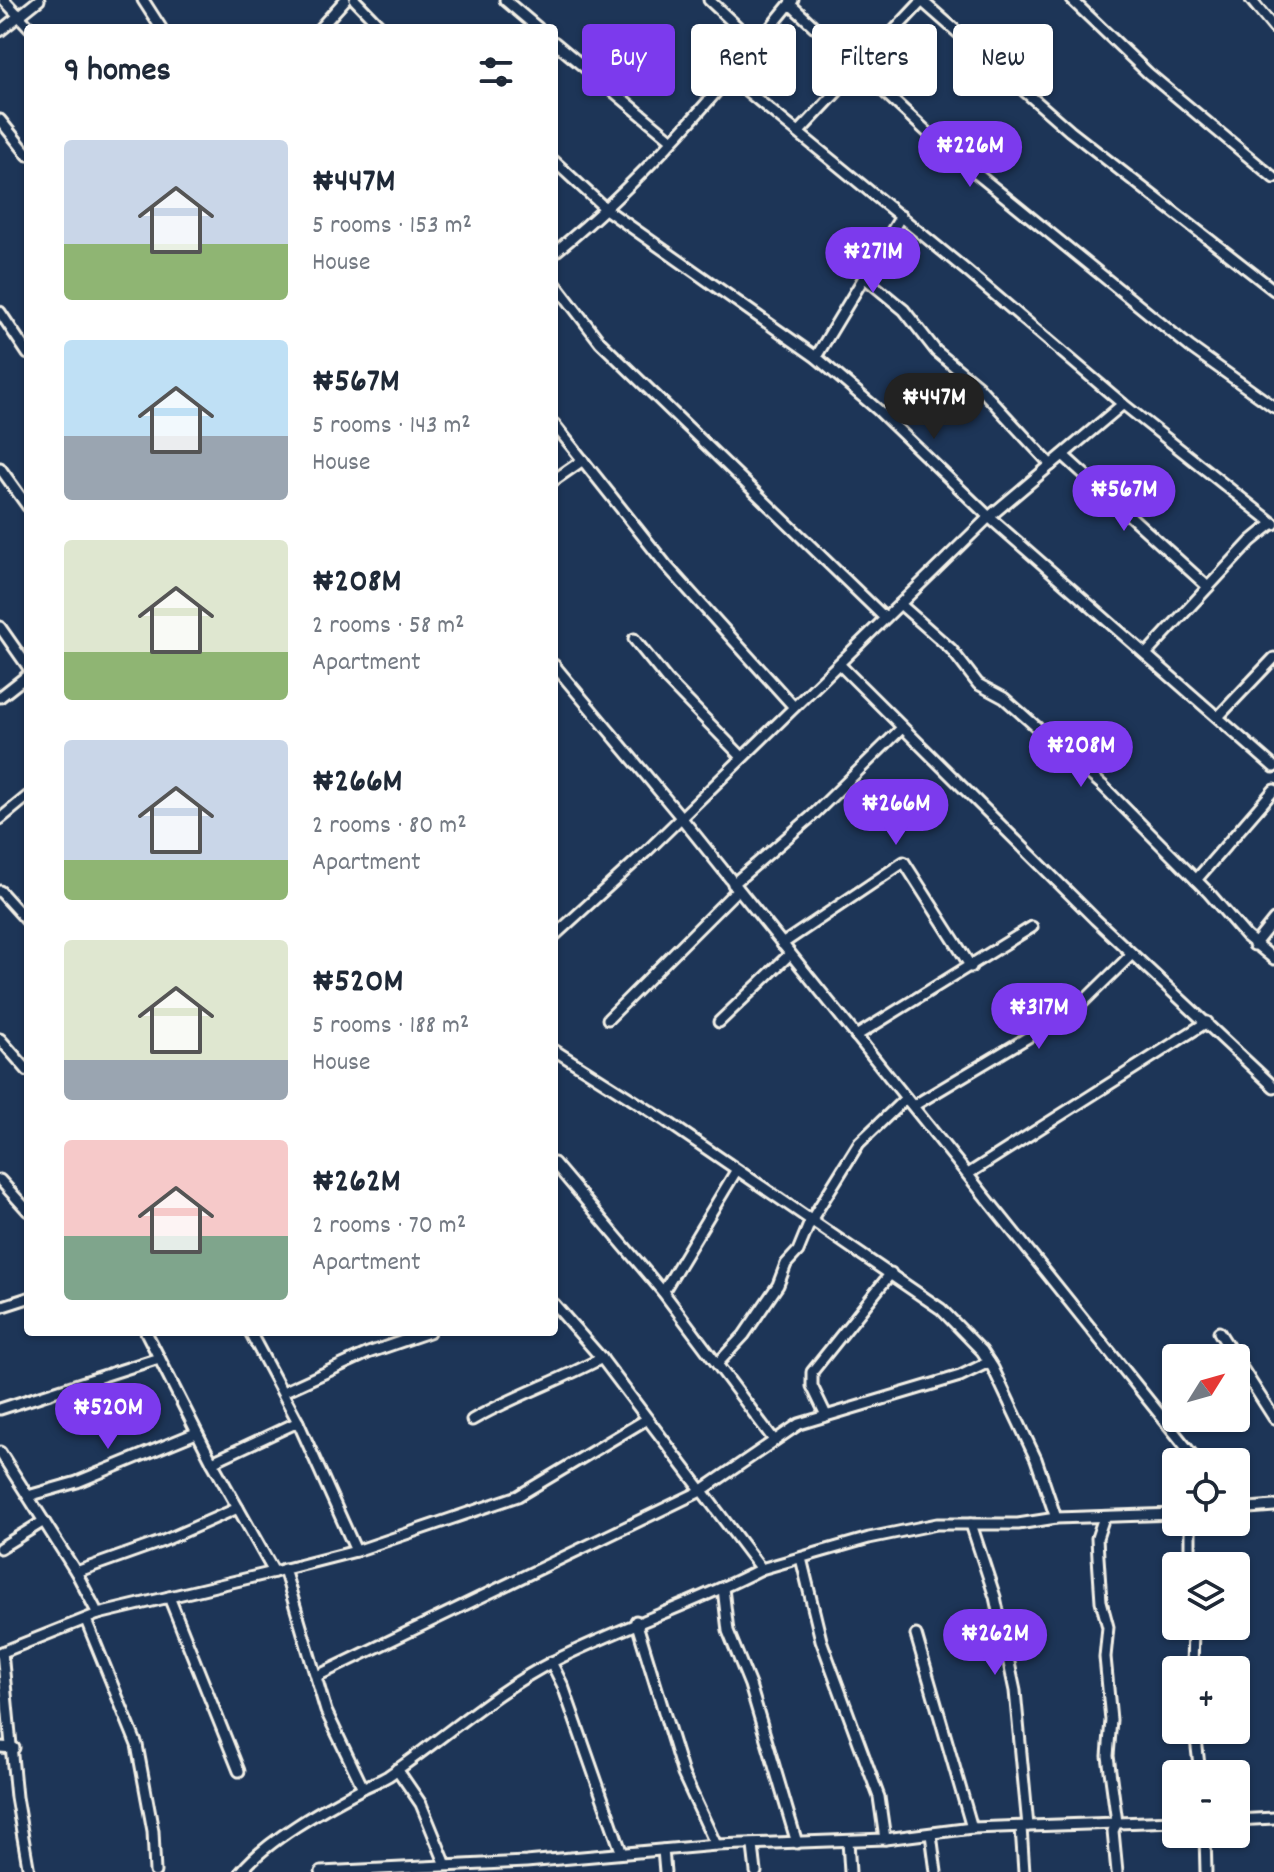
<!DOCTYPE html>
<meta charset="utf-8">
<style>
:root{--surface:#fff;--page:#f2f2f3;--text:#1f2937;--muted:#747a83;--accent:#7c3aed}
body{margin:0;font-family:Dekko,sans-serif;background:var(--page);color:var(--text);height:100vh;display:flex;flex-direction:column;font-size:30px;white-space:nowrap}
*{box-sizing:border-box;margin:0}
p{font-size:26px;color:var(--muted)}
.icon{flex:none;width:44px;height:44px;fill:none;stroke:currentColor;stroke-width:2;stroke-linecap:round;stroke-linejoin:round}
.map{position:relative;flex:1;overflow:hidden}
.drawer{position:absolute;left:24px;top:24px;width:534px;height:1312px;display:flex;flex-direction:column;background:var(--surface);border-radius:8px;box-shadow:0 2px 6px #0004}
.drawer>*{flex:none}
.top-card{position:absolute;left:582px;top:24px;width:572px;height:72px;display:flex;gap:16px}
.needle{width:52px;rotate:53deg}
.controls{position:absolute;left:1162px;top:1344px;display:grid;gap:16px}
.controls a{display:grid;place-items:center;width:88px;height:88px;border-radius:8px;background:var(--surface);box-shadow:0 2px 6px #0004;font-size:40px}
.price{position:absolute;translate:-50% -68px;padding:0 18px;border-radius:28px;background:var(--accent);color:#fff;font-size:26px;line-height:52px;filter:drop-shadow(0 2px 4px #0008)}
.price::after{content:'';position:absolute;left:50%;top:48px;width:24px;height:18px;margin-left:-12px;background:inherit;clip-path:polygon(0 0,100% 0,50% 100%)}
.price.current{background:#222;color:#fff}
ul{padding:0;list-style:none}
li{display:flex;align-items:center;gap:24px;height:200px;padding:0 40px}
li span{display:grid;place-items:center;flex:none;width:224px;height:160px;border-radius:8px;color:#555}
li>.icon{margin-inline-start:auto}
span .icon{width:96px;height:96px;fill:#fffc;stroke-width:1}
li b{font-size:34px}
h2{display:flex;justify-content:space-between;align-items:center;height:96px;padding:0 40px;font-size:34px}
.tag{padding:0 28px;border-radius:8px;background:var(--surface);box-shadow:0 2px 6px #0004;font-size:28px;line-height:72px}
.tag.current{background:var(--accent);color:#fff}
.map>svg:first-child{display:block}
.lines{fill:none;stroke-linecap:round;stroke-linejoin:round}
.street-casing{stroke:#f4f1e8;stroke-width:15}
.street{stroke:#1d3557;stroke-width:9}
</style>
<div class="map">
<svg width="1274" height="1872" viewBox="0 0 1274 1872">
<rect width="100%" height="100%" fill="#1d3557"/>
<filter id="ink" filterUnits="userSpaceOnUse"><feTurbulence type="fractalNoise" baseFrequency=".0125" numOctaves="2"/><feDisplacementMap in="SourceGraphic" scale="16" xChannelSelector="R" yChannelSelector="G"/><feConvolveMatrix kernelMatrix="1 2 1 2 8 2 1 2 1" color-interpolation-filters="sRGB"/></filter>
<g filter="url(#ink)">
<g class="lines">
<defs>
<g id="street">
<polyline points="4,0 30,28"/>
<polyline points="143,0 161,28"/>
<polyline points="355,0 382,28"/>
<polyline points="505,0 538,28"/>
<polyline points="709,0 757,45"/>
<polyline points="1072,0 1148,73 1274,178"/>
<polyline points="1251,0 1274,28"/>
<polyline points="922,1 1070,131 1274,290"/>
<polyline points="790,4 939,143 1190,347 1274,407"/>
<polyline points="320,28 345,0"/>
<polyline points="0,31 39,0"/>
<polyline points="554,42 672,140"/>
<polyline points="730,77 967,271 1123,404 1274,524"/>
<polyline points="0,120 28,155"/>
<polyline points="799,132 923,0"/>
<polyline points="554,161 607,210 816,357 878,410 989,517 1274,767"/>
<path d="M554,253C644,180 720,90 793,0"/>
<polyline points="864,277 904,310 936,351 978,386 1051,465"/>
<polyline points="554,282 600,342 885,618"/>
<polyline points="0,312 28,354"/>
<polyline points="816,357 901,216"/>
<polyline points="554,424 666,565 794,707"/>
<polyline points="1063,455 1208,587"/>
<polyline points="0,468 28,507"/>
<polyline points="554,480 583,460"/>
<polyline points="900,604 951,649 978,684 1004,698 1102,785 1209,893 1246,936 1274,959"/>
<polyline points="0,627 28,667"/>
<polyline points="634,639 668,681 742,757"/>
<polyline points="1146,654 1251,541 1273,523"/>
<polyline points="839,664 1095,919 1274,1087"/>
<polyline points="554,665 680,816 1198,1462"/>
<polyline points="0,697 28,675"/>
<polyline points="1218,717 1274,658"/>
<polyline points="0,819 28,796"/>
<polyline points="1196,880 1274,790"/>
<polyline points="733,884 811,817 902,728"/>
<polyline points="0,891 28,922"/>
<polyline points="554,936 648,850 989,517 1123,404"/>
<polyline points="782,944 904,862 971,967"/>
<polyline points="1254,945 1274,920"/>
<polyline points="608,1019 738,889"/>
<polyline points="719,1022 790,954"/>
<polyline points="856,1036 1032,927"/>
<polyline points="0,1039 28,1071"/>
<polyline points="554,1050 666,1121 941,1309 982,1351 993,1368 1036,1459 1056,1518"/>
<polyline points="913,1106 1077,1008 1132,954"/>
<polyline points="554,1163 663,1292 774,1440"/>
<polyline points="968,1174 1207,1022"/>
<polyline points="0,1180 28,1211"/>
<polyline points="663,1292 736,1171"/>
<polyline points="0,1307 28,1298"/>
<polyline points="1219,1332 1274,1418"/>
<polyline points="718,1363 744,1335 778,1285 786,1264 798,1251 810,1222 859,1143 906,1098"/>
<polyline points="283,1392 368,1353 429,1332"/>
<polyline points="0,1409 159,1358"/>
<polyline points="825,1413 812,1386 812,1372 891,1273"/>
<path d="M472,1420C514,1396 559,1381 602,1358"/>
<polyline points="298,1422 356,1551"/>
<polyline points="0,1452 76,1572 98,1614 0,1653"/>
<polyline points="212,1462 298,1422 250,1332"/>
<polyline points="28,1496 77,1482 196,1433"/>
<polyline points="1236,1509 1274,1506"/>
<polyline points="1104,1517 1097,1538 1098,1557 1101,1601 1108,1627 1105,1657 1111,1720 1108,1756 1117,1822 1113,1831 1117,1872"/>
<polyline points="1190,1522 1190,1566"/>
<polyline points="971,1524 995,1597 1015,1691 1028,1826"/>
<polyline points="0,1548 44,1521"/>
<polyline points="801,1558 821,1640 879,1797 885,1839"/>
<polyline points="284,1569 326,1711 363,1788"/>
<polyline points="761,1569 869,1538 937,1524 1018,1524 1056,1518 1176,1514"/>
<polyline points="76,1572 163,1541 238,1508"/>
<polyline points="274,1572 356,1551 518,1496 647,1419"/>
<polyline points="723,1588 728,1631 750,1685 797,1843"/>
<polyline points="169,1597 239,1771"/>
<polyline points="98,1614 274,1572 212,1462 146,1332"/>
<polyline points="86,1620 137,1745 153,1831 155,1872"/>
<polyline points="636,1621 683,1774 716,1845"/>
<polyline points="916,1635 972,1828"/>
<polyline points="2,1652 16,1797 29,1872"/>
<polyline points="551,1662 563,1686 621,1851"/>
<polyline points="1192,1670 1193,1626"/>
<polyline points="317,1676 701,1491 799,1424 960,1376 989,1362"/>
<polyline points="1195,1730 1200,1774"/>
<polyline points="0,1747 14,1748"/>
<polyline points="397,1769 421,1804 446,1865"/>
<polyline points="1236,1820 1274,1818"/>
<polyline points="1021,1827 1024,1872"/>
<polyline points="931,1834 936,1872"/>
<polyline points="1205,1834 1206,1872"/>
<polyline points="848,1841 850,1872"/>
<polyline points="753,1846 756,1872"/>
<polyline points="663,1850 665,1872"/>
<path d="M241,1872C267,1840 323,1809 361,1789C370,1784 380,1781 388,1776C444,1738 493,1692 554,1661C621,1627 694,1604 761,1569L603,1360L554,1304"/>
<polyline points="321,1872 526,1862 716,1845 885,1839 972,1828 1176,1821"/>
</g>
</defs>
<!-- street casing -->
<use href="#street" class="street-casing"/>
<!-- street -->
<use href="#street" class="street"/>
</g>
</g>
</svg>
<div class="controls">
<a><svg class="needle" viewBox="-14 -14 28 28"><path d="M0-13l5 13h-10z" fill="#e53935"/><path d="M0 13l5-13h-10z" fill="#747a83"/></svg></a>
<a><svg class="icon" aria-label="locate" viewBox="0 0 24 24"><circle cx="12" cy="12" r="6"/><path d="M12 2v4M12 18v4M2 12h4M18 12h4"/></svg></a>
<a><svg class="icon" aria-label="layers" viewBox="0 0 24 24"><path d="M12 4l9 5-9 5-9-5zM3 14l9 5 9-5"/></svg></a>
<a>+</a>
<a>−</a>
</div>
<b class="price" style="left:970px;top:189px">₦226M</b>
<b class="price" style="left:873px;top:295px">₦271M</b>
<b class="price current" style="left:934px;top:441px">₦447M</b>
<b class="price" style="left:1124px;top:533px">₦567M</b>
<b class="price" style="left:1081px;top:789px">₦208M</b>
<b class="price" style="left:896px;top:847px">₦266M</b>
<b class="price" style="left:1039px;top:1051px">₦317M</b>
<b class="price" style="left:108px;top:1451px">₦520M</b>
<b class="price" style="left:995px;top:1677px">₦262M</b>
<div class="top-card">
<a class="tag current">Buy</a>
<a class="tag">Rent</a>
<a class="tag">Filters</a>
<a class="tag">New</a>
</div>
<section class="drawer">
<h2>9 homes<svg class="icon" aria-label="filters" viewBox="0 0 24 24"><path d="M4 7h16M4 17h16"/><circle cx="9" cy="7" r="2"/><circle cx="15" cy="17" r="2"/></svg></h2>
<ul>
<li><span style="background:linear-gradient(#c9d6e8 65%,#8fb573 0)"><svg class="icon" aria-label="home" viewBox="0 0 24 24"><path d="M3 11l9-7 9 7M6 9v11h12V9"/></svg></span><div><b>₦447M</b><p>5 rooms · 153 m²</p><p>House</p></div></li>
<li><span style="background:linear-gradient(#bfe0f5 60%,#9aa5b1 0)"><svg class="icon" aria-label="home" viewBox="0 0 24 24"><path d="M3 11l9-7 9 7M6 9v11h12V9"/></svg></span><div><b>₦567M</b><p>5 rooms · 143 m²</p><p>House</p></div></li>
<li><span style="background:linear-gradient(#dfe7d0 70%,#8fb573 0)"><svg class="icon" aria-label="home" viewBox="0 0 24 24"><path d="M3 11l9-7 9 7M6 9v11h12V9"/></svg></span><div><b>₦208M</b><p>2 rooms · 58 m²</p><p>Apartment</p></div></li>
<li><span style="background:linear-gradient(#c9d6e8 75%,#8fb573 0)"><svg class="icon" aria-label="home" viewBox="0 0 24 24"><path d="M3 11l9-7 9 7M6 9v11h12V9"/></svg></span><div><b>₦266M</b><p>2 rooms · 80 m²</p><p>Apartment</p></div></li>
<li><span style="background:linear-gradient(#dfe7d0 75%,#9aa5b1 0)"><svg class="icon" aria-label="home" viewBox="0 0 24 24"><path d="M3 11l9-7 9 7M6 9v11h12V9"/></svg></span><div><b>₦520M</b><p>5 rooms · 188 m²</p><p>House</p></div></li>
<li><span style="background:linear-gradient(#f6c9c9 60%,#7fa58c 0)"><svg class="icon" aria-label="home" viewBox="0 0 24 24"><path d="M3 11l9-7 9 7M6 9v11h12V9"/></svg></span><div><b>₦262M</b><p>2 rooms · 70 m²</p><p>Apartment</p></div></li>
</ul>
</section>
</div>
